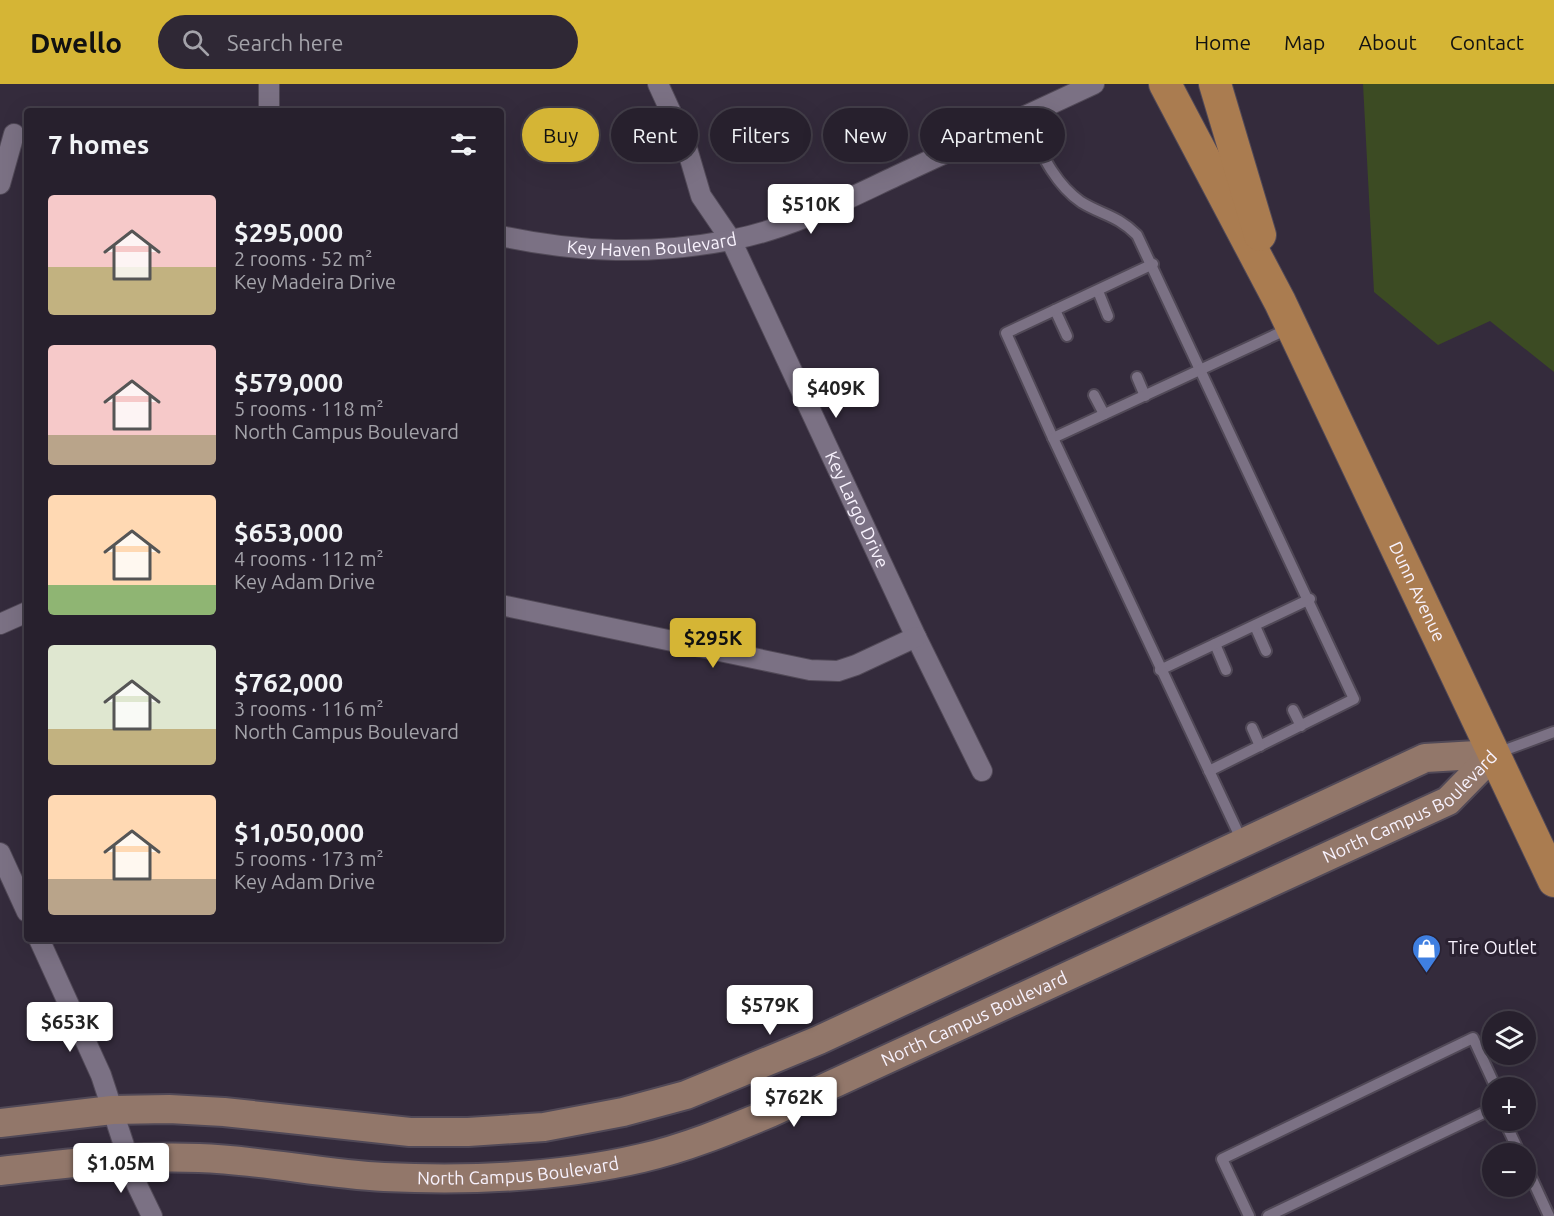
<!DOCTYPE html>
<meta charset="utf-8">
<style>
:root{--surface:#27202d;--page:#2f2835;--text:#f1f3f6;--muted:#a4a3aa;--line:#433e49;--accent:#d5b535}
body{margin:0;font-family:Ubuntu,sans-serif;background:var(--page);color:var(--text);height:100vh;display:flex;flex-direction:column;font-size:22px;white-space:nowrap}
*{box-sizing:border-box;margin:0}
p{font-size:20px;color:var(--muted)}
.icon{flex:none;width:33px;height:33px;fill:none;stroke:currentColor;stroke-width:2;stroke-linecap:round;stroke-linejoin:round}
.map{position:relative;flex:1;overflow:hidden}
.sheet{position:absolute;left:24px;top:24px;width:480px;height:834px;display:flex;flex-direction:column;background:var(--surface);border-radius:6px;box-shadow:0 6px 24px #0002,0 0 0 2px var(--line)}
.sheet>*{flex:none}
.hud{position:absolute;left:522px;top:24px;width:570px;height:54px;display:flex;gap:12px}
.fabs{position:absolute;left:1482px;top:927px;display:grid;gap:12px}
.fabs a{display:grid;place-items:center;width:54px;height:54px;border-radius:50%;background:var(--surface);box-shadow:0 6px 24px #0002,0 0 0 2px var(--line);font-size:30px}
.price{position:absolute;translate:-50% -51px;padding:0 14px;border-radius:6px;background:#fff;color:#222;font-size:20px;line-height:39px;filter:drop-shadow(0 2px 3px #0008)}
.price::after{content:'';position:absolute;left:50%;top:36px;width:18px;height:14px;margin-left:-9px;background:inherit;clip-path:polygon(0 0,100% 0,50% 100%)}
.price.on{background:var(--accent);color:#111}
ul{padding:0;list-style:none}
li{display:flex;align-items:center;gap:18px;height:150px;padding:0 24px}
li span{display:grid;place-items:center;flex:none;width:168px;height:120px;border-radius:6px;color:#555}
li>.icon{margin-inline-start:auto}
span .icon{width:72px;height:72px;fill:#fffc;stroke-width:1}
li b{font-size:26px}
h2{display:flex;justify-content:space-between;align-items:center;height:72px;padding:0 24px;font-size:26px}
.pill{padding:0 21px;border-radius:27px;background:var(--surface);box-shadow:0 6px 24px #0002,0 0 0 2px var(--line);font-size:21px;line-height:54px}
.pill.on{background:var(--accent);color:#111}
header{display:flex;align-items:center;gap:36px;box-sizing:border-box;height:84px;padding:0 30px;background:var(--accent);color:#111}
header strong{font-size:28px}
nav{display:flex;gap:33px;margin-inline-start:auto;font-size:21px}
.search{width:420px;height:54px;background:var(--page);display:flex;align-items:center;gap:15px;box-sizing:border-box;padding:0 21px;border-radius:33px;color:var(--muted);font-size:22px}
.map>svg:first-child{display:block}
.green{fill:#3c4b23}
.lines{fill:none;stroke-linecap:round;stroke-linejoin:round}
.lane-casing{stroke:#514957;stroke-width:14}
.street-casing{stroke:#514957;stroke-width:22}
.secondary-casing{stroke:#514957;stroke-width:32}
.primary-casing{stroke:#514957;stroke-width:34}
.lane{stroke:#7b7184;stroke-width:10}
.street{stroke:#7b7184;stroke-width:20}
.secondary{stroke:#92776a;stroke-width:28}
.primary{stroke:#aa7c50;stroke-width:32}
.labels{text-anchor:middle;stroke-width:6;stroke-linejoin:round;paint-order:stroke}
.street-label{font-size:18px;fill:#f8f2fd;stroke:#2a2131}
.poi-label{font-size:18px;fill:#f8f2fd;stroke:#2a2131;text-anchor:start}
</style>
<header>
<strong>Dwello</strong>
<div class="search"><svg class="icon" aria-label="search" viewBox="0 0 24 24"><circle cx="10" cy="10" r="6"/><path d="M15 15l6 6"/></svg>Search here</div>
<nav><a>Home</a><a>Map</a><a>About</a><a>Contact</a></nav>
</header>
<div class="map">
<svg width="1554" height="1132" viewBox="0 0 1554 1132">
<rect width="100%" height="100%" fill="#342b3c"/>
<!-- green -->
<polygon class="green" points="1363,0 1554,0 1554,288 1490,237 1438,261 1374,208"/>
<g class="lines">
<defs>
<g id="lane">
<path d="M1024,33C1039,63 1052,98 1081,118C1102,131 1117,131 1137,151L1354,615L1209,687"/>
<polyline points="1098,207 1108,232"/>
<polyline points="1055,226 1067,252"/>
<polyline points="1137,293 1145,312"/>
<polyline points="1094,311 1104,330"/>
<polyline points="1053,354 1006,249 1153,180"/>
<polyline points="1255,542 1266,567"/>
<polyline points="1215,560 1226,586"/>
<polyline points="1160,586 1310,515"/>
<polyline points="1293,626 1301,642"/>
<polyline points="1252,644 1260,662"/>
<polyline points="1497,669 1554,648"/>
<polyline points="1242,757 1053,354 1288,245"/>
<polyline points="1504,1036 1520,1070"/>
<polyline points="1526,1082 1549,1132"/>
<polyline points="1249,1132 1222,1075 1473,954 1496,1004"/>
<polyline points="1268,1132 1492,1025"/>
</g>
<g id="street">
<path id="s1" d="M658,0L686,61L701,112L731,156L916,553L982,687"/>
<polyline points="269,27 269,0"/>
<polyline points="0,100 14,50"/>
<path id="s2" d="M501,152C580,169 651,171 731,156C789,145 843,117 896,92C962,61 1028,31 1094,0"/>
<polyline points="501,521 810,586 838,587 856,581 916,553"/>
<polyline points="0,540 27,528"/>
<polyline points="0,769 27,828"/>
<polyline points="39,855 101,991 137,1101 152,1132"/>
</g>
<g id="secondary">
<polyline points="0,1039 112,1026 169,1025 224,1028 410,1048 468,1048 544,1043 623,1028 686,1011 819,956 1425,674 1494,670"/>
<path id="s3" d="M0,1087C67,1080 132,1071 199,1074C261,1076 322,1090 384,1093C471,1097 557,1094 642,1074C686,1064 729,1046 770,1029L1448,717L1494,670"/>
</g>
<g id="primary">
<path id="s4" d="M1165,0L1280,218L1554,797"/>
<polyline points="1215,0 1260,151"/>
</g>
</defs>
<!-- lane casing -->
<use href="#lane" class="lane-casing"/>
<!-- street casing -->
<use href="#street" class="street-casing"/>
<!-- secondary casing -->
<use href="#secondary" class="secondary-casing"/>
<!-- primary casing -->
<use href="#primary" class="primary-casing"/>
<!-- lane -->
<use href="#lane" class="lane"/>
<!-- street -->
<use href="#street" class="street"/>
<!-- secondary -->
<use href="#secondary" class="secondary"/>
<!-- primary -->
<use href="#primary" class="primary"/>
</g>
<!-- icons -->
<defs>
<symbol id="shop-pin" viewBox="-11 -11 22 30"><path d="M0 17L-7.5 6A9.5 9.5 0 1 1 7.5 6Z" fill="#3f7fe0" stroke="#2a2131"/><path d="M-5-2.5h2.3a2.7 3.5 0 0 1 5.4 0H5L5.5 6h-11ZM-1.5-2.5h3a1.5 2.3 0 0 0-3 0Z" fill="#fff"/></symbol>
</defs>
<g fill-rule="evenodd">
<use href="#shop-pin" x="1410" y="848" width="33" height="45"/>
</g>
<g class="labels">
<!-- street labels -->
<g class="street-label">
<text dy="6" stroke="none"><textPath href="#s2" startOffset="152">Key Haven Boulevard</textPath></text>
<text dy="6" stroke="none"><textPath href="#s1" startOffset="471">Key Largo Drive</textPath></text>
<text dy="6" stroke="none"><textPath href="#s4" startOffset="567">Dunn Avenue</textPath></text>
<text dy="6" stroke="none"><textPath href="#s3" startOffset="1492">North Campus Boulevard</textPath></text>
<text dy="6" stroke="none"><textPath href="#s3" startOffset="1006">North Campus Boulevard</textPath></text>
<text dy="6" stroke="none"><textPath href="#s3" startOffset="520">North Campus Boulevard</textPath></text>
</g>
<!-- poi labels -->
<g class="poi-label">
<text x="1448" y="870">Tire Outlet</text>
</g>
</g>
</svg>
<div class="fabs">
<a><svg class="icon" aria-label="layers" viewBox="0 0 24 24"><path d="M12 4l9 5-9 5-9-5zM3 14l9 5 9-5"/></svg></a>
<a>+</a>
<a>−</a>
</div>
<b class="price" style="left:811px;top:151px">$510K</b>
<b class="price" style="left:836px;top:335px">$409K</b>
<b class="price on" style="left:713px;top:585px">$295K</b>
<b class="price" style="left:770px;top:952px">$579K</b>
<b class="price" style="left:70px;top:969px">$653K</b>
<b class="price" style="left:794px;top:1044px">$762K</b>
<b class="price" style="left:121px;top:1110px">$1.05M</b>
<div class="hud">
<a class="pill on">Buy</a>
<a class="pill">Rent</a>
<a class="pill">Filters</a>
<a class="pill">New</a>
<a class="pill">Apartment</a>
</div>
<section class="sheet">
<h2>7 homes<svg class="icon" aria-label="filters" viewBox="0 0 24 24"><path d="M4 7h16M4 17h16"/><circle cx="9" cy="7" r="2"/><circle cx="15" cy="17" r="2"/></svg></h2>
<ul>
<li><span style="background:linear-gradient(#f6c9c9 60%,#c2b280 0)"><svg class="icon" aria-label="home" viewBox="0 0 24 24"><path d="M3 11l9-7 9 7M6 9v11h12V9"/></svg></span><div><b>$295,000</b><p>2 rooms · 52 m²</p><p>Key Madeira Drive</p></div></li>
<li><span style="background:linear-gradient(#f6c9c9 75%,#b9a48a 0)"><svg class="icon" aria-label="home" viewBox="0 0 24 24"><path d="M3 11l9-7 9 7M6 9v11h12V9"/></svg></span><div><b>$579,000</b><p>5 rooms · 118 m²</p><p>North Campus Boulevard</p></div></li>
<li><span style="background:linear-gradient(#ffd9b3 75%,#8fb573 0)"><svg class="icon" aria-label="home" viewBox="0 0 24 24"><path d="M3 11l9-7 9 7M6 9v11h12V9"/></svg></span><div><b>$653,000</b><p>4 rooms · 112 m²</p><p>Key Adam Drive</p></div></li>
<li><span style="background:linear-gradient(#dfe7d0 70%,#c2b280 0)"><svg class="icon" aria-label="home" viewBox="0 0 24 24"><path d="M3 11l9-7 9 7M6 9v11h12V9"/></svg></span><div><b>$762,000</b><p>3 rooms · 116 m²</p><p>North Campus Boulevard</p></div></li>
<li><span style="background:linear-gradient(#ffd9b3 70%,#b9a48a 0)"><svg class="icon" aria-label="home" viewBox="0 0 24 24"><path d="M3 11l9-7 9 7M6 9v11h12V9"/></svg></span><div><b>$1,050,000</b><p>5 rooms · 173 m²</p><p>Key Adam Drive</p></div></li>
</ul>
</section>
</div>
